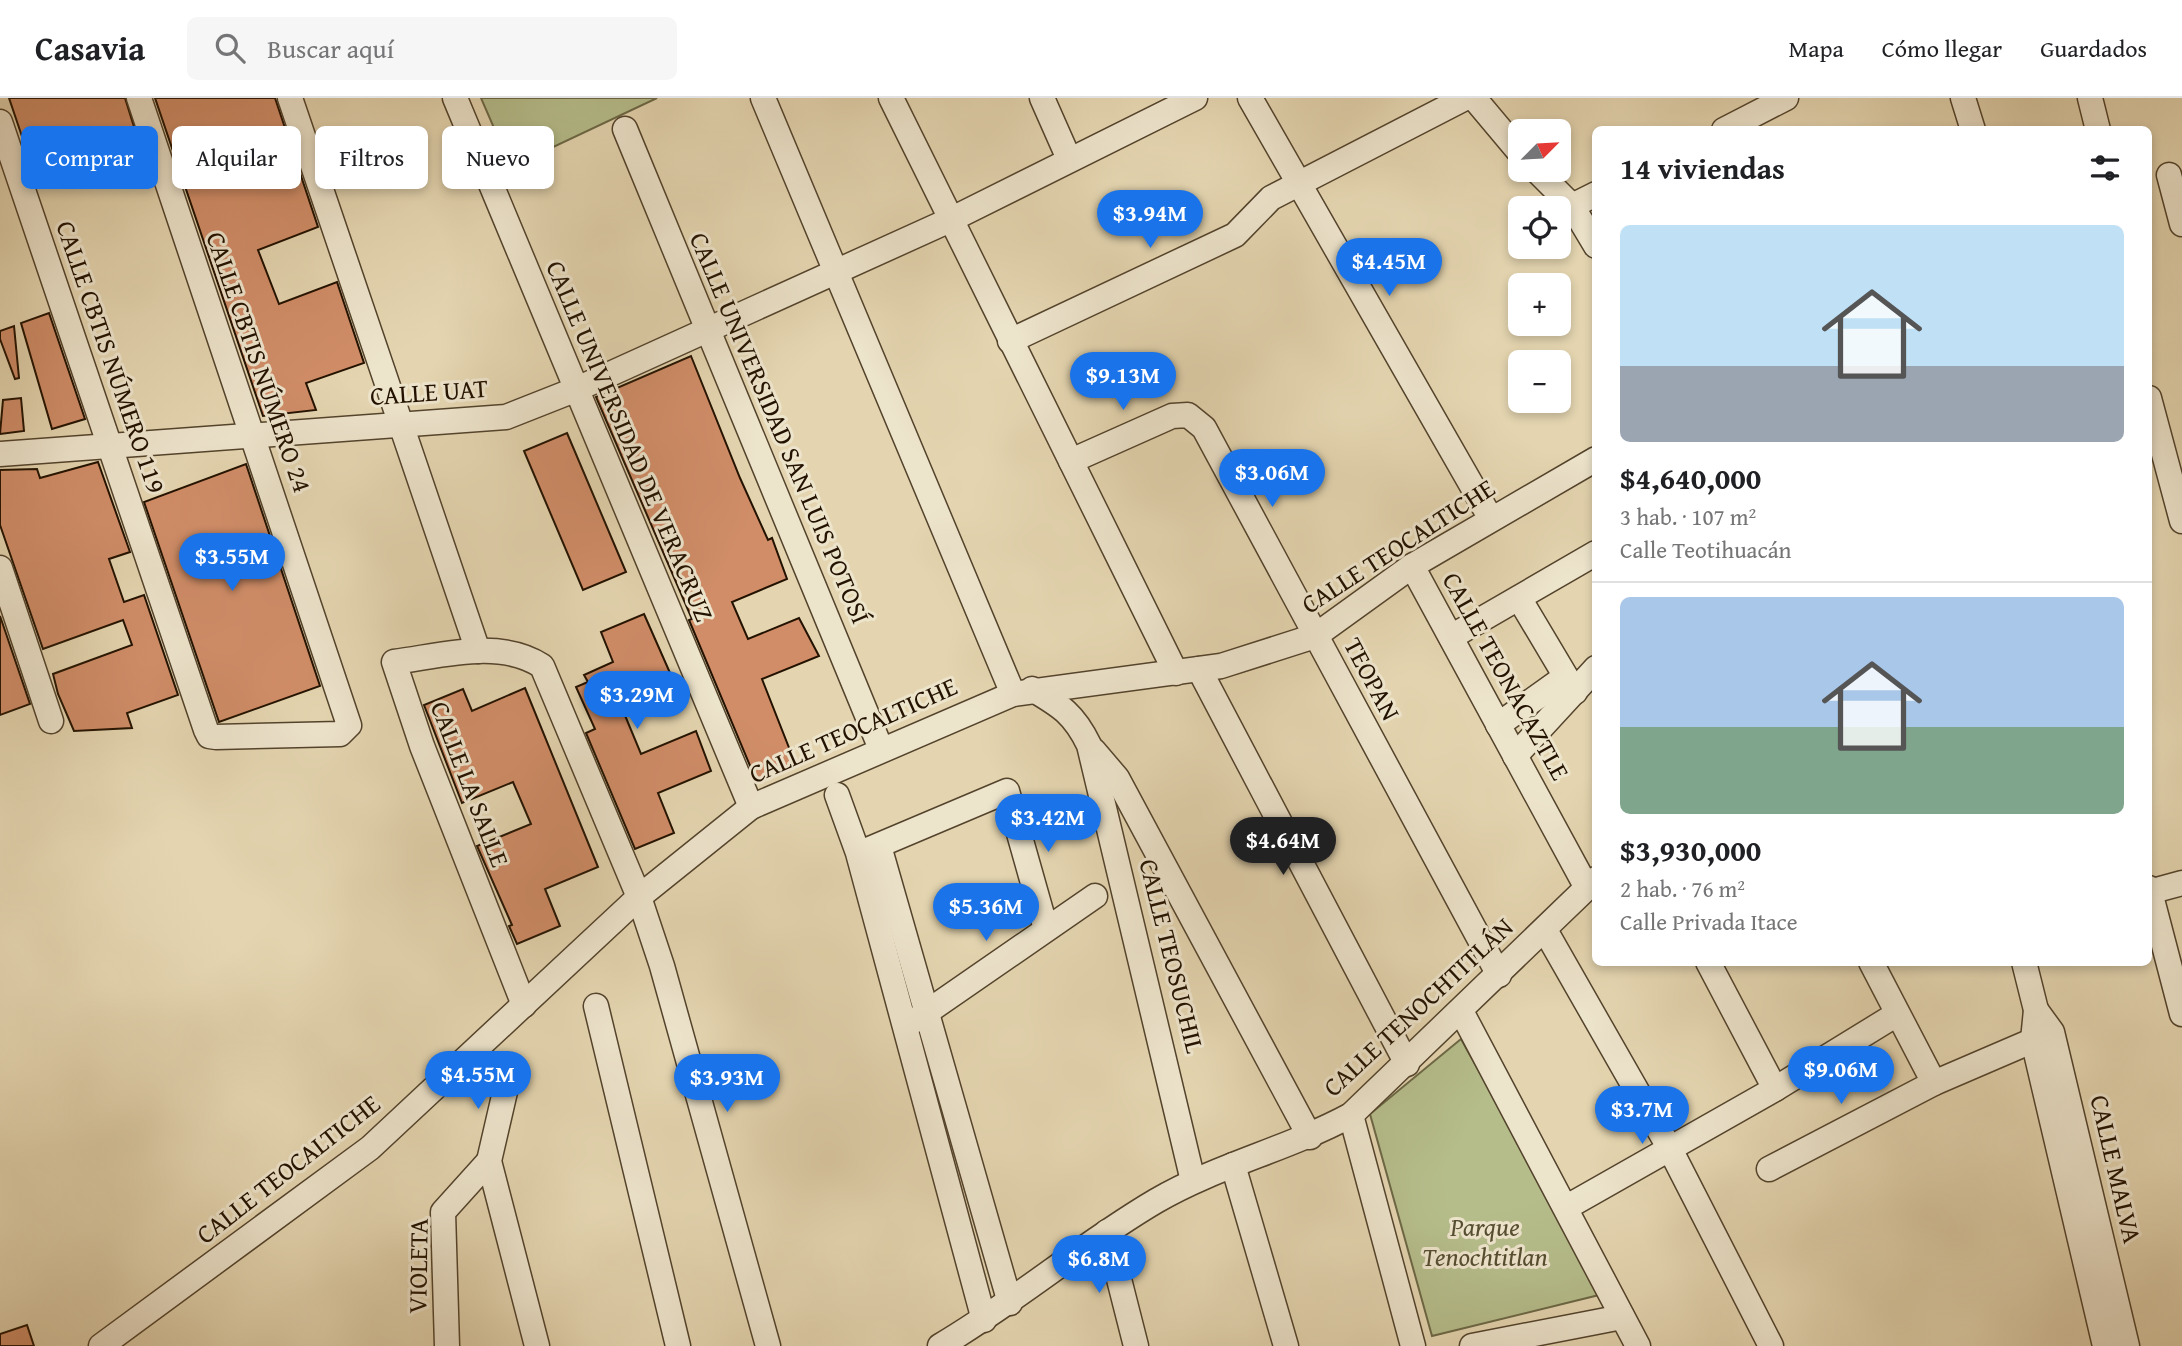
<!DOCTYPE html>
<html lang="es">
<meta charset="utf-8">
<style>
:root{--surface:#fff;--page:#f6f6f6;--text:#202124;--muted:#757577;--line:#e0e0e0;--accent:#1a73e8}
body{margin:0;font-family:"Gentium Book Plus",serif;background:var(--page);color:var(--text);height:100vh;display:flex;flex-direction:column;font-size:26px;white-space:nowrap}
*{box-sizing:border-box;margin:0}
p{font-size:23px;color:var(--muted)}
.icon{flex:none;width:38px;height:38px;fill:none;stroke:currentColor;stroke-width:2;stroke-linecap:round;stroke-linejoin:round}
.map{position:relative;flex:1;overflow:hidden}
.panel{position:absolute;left:1592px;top:28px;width:560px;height:840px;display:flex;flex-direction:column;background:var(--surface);border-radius:10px;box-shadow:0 4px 10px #0003}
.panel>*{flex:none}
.guide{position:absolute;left:21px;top:28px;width:665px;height:63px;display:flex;gap:14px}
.needle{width:46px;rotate:66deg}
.tools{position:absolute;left:1508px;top:21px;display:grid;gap:14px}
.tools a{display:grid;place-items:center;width:63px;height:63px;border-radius:10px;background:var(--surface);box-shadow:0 4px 10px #0003;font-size:35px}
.price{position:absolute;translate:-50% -60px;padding:0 16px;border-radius:24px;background:var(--accent);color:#fff;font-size:23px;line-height:46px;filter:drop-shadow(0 2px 4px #0008)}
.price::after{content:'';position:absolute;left:50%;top:42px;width:21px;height:16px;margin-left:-10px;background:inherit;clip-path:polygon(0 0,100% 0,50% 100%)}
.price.active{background:#222;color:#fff}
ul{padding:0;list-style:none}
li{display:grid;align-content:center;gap:14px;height:371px;padding:0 28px}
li+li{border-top:2px solid var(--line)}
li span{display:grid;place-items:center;height:217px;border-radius:10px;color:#555}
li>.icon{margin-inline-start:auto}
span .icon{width:126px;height:126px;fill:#fffc;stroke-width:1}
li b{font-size:30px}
h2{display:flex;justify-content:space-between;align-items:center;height:84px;padding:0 28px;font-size:30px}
.tag{padding:0 24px;border-radius:10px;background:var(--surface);box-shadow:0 4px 10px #0003;font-size:24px;line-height:63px}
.tag.active{background:var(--accent);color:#fff}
header{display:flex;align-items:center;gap:42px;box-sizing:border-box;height:98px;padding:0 35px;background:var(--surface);border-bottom:2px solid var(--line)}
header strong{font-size:33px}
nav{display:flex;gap:38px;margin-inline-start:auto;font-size:24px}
.search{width:490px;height:63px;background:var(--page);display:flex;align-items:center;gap:18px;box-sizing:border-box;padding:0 24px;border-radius:10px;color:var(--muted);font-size:26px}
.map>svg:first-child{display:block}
.green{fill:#b5bd8b;stroke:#6c6846;stroke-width:2}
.building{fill:#d08d68;stroke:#231200;stroke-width:2}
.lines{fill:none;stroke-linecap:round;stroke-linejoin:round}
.minor-casing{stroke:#53432c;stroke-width:27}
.minor{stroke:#ede4cc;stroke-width:24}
.labels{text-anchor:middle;stroke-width:6;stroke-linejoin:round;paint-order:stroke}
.street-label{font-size:26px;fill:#231200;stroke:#ede4cc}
.park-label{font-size:26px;font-style:italic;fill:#564e31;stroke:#ede4cc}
</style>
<header>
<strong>Casavia</strong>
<div class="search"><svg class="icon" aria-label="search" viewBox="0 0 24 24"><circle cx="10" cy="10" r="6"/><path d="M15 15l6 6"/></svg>Buscar aquí</div>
<nav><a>Mapa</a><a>Cómo llegar</a><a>Guardados</a></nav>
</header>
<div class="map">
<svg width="2182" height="1248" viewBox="0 0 2182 1248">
<rect width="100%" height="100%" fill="#e4d5b0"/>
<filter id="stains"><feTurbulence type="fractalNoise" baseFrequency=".00286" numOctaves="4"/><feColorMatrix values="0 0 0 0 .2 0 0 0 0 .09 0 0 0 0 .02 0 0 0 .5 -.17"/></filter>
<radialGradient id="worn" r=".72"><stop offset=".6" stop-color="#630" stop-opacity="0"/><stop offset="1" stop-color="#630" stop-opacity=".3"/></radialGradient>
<!-- green -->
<g class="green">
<polygon points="481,0 657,0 511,69"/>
<polygon points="1461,941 1538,1079 1599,1197 1432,1238 1370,1016"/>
</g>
<!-- building -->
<g class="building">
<polygon points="9,0 125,0 140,48 37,83"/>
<polygon points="155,0 275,0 318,129 258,152 279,206 337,184 364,265 306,285 316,312 263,318"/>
<polygon points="49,215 85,321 52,331 21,225"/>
<polygon points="14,228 19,280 15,281 0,241 0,233"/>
<polygon points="691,258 740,380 768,442 772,440 787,481 732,504 748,541 799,520 819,558 762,581 795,665 756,682 689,522 692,521 596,299"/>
<polygon points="21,300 24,333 0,336 3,302"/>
<polygon points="567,335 626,474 583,492 524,353"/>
<polygon points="98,364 130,454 109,461 124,504 144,497 178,597 127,615 132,630 74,633 58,596 53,576 132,547 123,522 43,551 0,427 0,372 37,371 40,380"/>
<polygon points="246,366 320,588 219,624 144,404"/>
<polygon points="644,516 678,593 624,615 641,656 696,633 711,673 658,695 674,735 635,751 586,635 595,631 576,589 588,584 584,577 613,564 601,534"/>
<polygon points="0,518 30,606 0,617"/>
<polygon points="525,590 598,769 545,791 560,828 517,846 509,828 512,827 477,748 531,726 513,684 462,705 424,607 463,591 472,613"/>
<polygon points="27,1227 34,1248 0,1248 0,1236"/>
</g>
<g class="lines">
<defs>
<g id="minor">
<polyline points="290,0 478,553"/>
<polyline points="455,0 751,709"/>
<polyline points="763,0 1013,596"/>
<polyline points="891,0 1176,575"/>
<polyline points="1042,0 1069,61"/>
<polyline points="1250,0 1491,421"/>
<polyline points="1474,0 1521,56"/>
<polyline points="1963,0 1973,32"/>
<polyline points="2090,0 2098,32"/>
<polyline points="0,24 206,632 209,638 216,639 340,636 349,627 139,0"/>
<polyline points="625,31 881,651"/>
<polyline points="1724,32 1786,0"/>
<polyline points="1536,72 1572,108 1596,148"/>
<polyline points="2169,77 2182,126"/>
<polyline points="1572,108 1596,96"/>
<polyline points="1010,243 1235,137 1271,100 1465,0"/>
<polyline points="2149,300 2182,423"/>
<polyline points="0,356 506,319 577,291 950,122 1195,0"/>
<polyline points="1071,363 1172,318 1188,317 1204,330 1499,877"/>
<polyline points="1412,468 1587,790"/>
<polyline points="0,470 51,623"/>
<polyline points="1519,500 1575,594"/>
<polyline points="1451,539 1596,455"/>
<polyline points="1199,571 1407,966"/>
<path d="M1032,591C1061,608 1074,616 1089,647L1193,1083"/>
<polyline points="1498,627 1565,579"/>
<polyline points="1094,653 1117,680 1310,1039"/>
<polyline points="1515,658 1596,570"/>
<polyline points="837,697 858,755 984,1222"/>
<polyline points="879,748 1010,1205"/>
<polyline points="865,753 1007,693 1046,831"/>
<polyline points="2149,790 2182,916"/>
<polyline points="2149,794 2182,785"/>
<polyline points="1545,832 1670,1051 1771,1248"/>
<polyline points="1708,864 1775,991"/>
<polyline points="1871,864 1934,985"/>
<polyline points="2024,864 2036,912 2033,942 2105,1248"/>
<path d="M524,907L422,648L394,564C441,558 499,540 542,568L639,799L662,868L768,1248"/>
<polyline points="596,908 678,1248"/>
<polyline points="2036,912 2052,934 2127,1248"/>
<polyline points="1461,913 1638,1248"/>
<polyline points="914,923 1095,798"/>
<polyline points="510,972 489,1063 537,1248"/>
<polyline points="1351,1017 1413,1248"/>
<polyline points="1233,1067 1286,1248"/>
<polyline points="1769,1071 1934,985 2048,936"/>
<polyline points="1567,1109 1775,991 1897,916"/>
<polyline points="1107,1134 1136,1248"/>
<polyline points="101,1248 370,1050 639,799 751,709 1013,596 1221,568 1315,538 1412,468 1596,361"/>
<polyline points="447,1248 443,1114 489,1063"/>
<path d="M940,1248C1015,1204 1081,1147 1156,1103C1218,1067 1288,1051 1351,1017L1596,781"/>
<polyline points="1472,1248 1622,1219"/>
</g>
</defs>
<!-- minor casing -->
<use href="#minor" class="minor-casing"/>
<!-- minor -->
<use href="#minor" class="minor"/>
</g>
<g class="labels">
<!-- street labels -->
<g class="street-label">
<text transform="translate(111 259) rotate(71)" y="9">CALLE CBTIS NÚMERO 119</text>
<text transform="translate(259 264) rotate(71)" y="9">CALLE CBTIS NÚMERO 24</text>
<text transform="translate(429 294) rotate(-4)" y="9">CALLE UAT</text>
<text transform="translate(780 330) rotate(67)" y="9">CALLE UNIVERSIDAD SAN LUIS POTOSÍ</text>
<text transform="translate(630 343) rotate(67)" y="9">CALLE UNIVERSIDAD DE VERACRUZ</text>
<text transform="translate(1398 448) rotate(-33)" y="9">CALLE TEOCALTICHE</text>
<text transform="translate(1506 578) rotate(61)" y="9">CALLE TEONACAZTLE</text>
<text transform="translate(1372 581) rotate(62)" y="9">TEOPAN</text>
<text transform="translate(853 632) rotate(-24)" y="9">CALLE TEOCALTICHE</text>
<text transform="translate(470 686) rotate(69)" y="9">CALLE LA SALLE</text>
<text transform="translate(1172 858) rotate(76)" y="9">CALLE TEOSUCHIL</text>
<text transform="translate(1418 909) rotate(-43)" y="9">CALLE TENOCHTITLÁN</text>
<text transform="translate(288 1071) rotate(-38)" y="9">CALLE TEOCALTICHE</text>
<text transform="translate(2116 1071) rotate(77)" y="9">CALLE MALVA</text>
<text transform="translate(418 1168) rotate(-89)" y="9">VIOLETA</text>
</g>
<!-- park labels -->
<g class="park-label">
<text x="1485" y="1138">Parque<tspan x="1485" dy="30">Tenochtitlan</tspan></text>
</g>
</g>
<rect width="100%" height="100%" filter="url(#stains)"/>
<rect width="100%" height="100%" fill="url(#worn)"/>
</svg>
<div class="tools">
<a><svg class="needle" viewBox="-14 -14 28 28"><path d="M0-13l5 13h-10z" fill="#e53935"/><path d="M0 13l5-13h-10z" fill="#757577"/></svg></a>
<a><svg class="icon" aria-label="locate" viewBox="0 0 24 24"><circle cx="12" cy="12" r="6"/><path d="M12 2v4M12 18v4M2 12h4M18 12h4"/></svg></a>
<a>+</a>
<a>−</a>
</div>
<b class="price" style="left:1150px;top:152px">$3.94M</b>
<b class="price" style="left:1389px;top:200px">$4.45M</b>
<b class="price" style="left:1123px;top:314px">$9.13M</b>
<b class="price" style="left:1272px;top:411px">$3.06M</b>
<b class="price" style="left:232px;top:495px">$3.55M</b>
<b class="price" style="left:637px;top:633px">$3.29M</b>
<b class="price" style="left:1048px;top:756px">$3.42M</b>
<b class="price active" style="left:1283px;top:779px">$4.64M</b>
<b class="price" style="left:986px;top:845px">$5.36M</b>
<b class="price" style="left:1841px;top:1008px">$9.06M</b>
<b class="price" style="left:478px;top:1013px">$4.55M</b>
<b class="price" style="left:727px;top:1016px">$3.93M</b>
<b class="price" style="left:1642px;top:1048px">$3.7M</b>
<b class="price" style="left:1099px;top:1197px">$6.8M</b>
<div class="guide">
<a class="tag active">Comprar</a>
<a class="tag">Alquilar</a>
<a class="tag">Filtros</a>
<a class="tag">Nuevo</a>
</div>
<section class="panel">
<h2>14 viviendas<svg class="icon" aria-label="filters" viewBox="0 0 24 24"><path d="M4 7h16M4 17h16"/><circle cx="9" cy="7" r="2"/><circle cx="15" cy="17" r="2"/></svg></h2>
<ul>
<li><span style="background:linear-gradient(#bfe0f5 65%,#9aa5b1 0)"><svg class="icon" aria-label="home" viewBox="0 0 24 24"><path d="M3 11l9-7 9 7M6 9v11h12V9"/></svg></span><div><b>$4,640,000</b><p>3 hab. · 107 m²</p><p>Calle Teotihuacán</p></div></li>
<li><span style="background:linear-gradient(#a9c7e8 60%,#7fa58c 0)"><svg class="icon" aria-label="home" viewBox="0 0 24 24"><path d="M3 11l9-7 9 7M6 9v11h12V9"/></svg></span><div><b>$3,930,000</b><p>2 hab. · 76 m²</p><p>Calle Privada Itace</p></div></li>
</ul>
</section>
</div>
